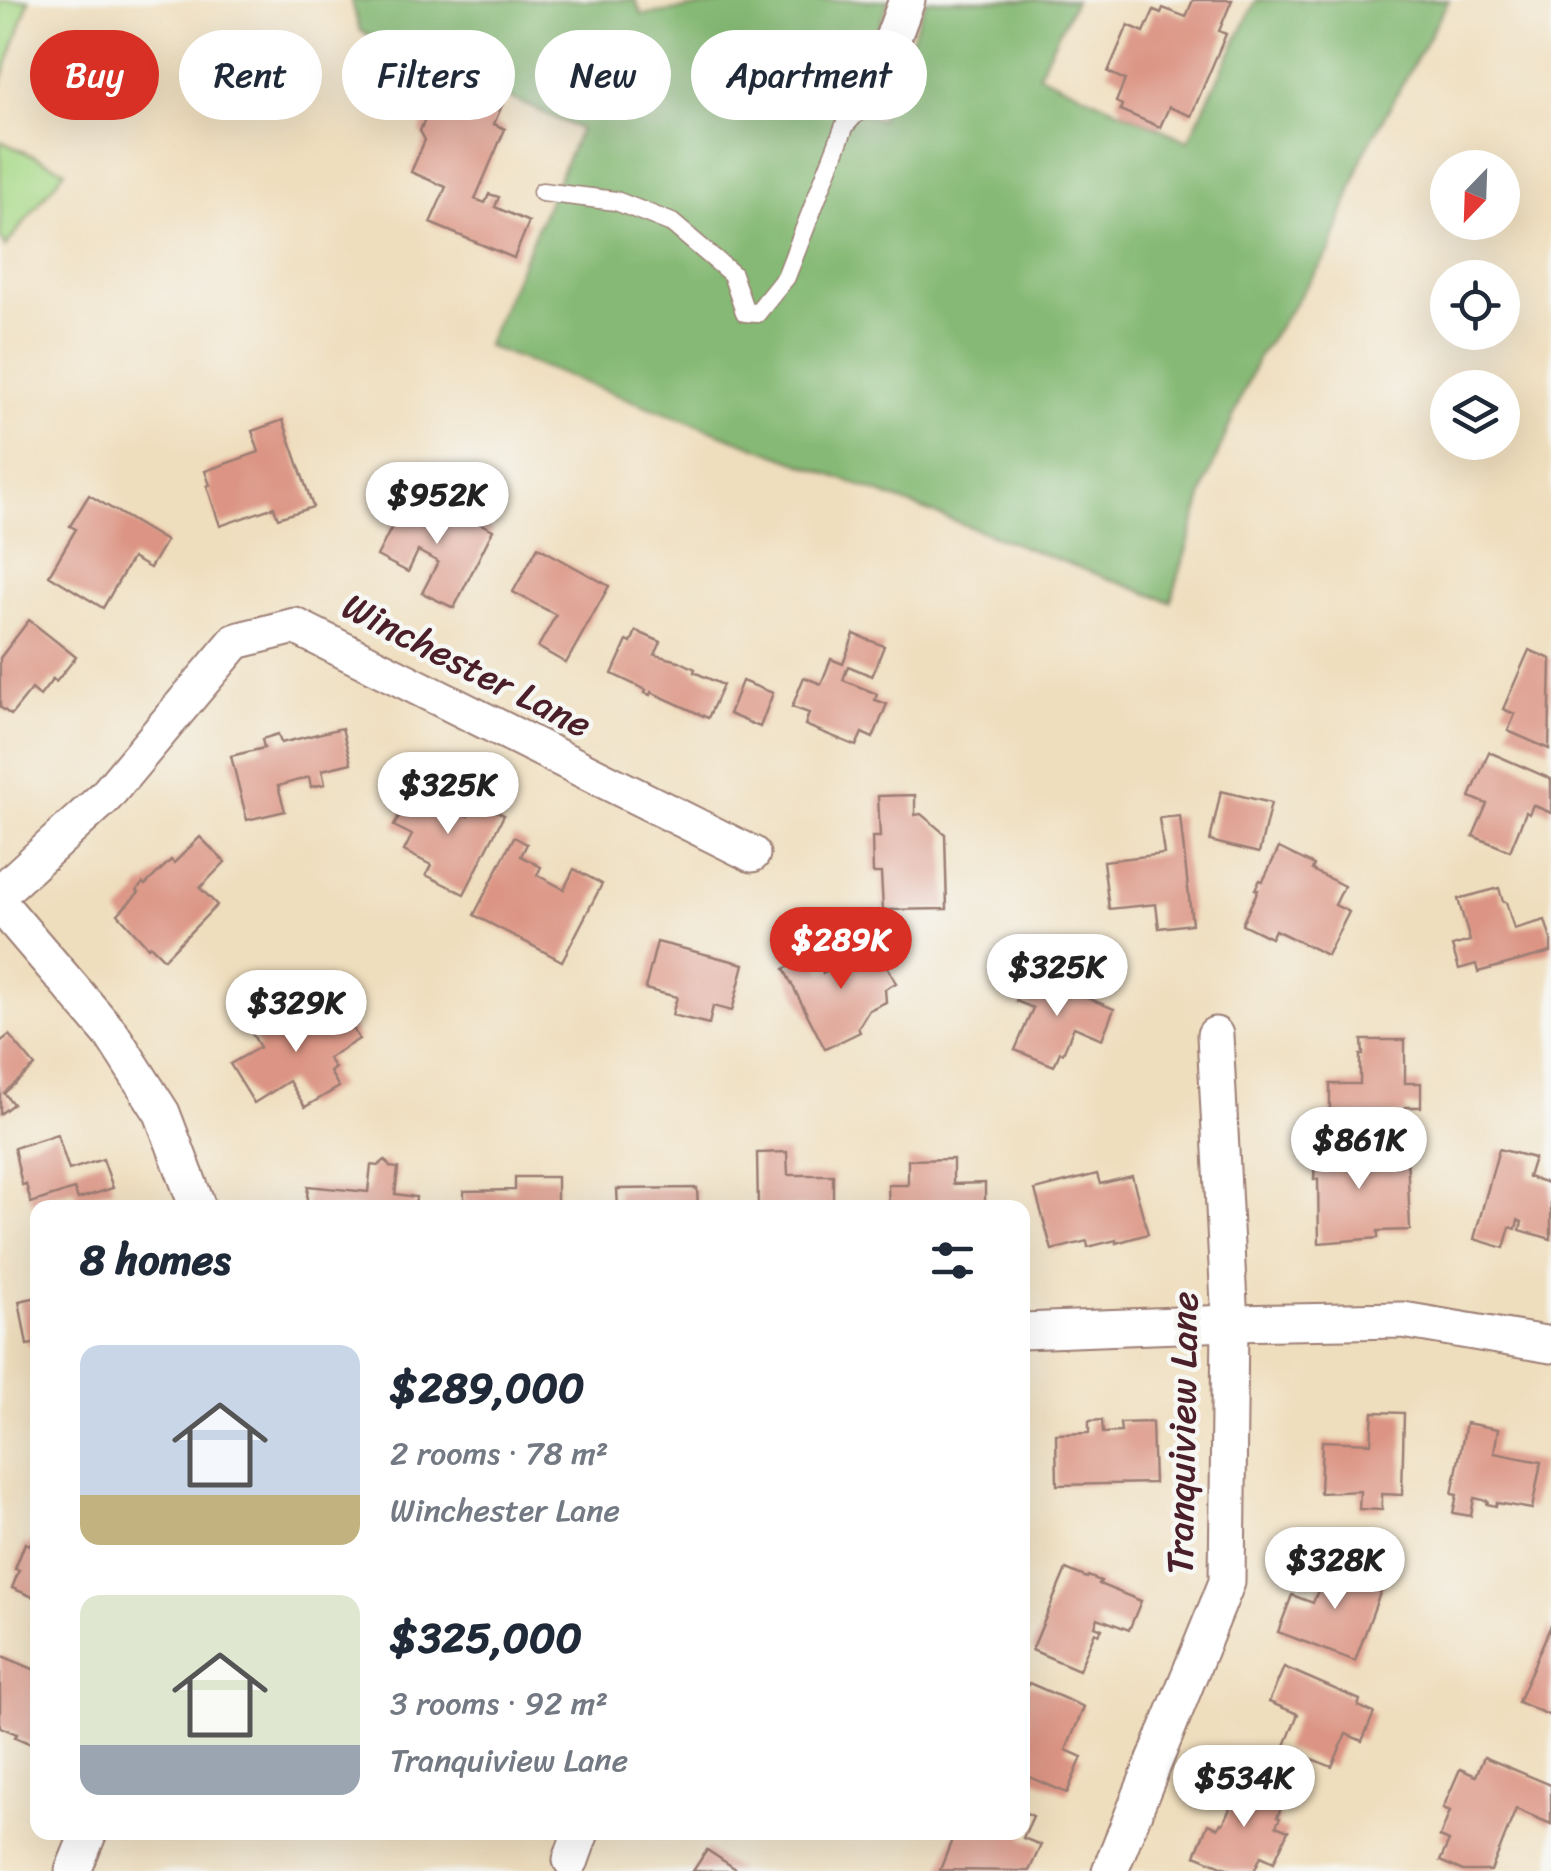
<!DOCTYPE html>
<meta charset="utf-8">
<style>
:root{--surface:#fff;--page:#f2f2f3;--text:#1f2937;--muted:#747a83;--accent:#d93025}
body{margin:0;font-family:Sriracha,sans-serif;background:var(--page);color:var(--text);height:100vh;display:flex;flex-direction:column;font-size:38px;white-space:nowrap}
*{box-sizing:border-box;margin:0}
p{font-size:32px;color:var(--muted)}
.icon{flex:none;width:55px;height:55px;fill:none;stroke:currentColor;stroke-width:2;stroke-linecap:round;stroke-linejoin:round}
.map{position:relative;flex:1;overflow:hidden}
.sheet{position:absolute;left:30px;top:1200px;width:1000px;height:640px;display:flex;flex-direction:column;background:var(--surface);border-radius:20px;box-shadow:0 10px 40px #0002}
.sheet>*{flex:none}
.banner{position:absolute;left:30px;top:30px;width:1000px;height:90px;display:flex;gap:20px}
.needle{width:65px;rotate:203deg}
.controls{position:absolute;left:1430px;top:150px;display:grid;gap:20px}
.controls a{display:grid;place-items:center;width:90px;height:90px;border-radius:50%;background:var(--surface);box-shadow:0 10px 40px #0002;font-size:50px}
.price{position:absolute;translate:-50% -85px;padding:0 22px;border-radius:35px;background:#fff;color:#222;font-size:32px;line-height:65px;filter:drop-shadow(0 2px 5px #0008)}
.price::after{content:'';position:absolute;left:50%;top:60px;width:30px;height:22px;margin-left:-15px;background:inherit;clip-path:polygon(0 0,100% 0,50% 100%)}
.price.current{background:var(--accent);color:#fff}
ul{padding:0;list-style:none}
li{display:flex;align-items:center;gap:30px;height:250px;padding:0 50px}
li span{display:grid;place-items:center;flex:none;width:280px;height:200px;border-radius:20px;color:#555}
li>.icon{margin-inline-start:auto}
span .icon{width:120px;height:120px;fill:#fffc;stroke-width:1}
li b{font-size:42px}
h2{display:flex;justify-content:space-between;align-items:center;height:120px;padding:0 50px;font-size:42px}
.chip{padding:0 35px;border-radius:45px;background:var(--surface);box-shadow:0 10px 40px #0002;font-size:35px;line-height:90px}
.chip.current{background:var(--accent);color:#fff}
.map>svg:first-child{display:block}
.green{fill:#a7d988;stroke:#787c5a;stroke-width:2.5}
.forest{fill:#85b974;stroke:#686c50;stroke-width:2.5}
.building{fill:#dc9584}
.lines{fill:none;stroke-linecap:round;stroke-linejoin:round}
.service-casing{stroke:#9c7e74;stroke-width:21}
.minor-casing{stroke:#9c7e74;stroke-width:39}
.service{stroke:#fff;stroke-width:18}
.minor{stroke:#fff;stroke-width:35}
.labels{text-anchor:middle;stroke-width:9;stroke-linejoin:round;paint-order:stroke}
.street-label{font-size:38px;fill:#4a1f2b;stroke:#f6f6f2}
</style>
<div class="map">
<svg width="1551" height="1871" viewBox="0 0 1551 1871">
<rect width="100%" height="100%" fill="#f6f6f2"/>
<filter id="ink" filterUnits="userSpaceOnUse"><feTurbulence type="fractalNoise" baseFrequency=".01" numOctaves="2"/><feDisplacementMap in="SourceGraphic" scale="20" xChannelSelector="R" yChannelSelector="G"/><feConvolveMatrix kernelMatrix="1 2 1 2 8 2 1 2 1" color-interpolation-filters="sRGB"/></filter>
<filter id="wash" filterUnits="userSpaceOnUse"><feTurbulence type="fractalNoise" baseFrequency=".0048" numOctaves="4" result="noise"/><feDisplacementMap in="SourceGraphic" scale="40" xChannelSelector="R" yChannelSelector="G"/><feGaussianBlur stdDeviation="2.25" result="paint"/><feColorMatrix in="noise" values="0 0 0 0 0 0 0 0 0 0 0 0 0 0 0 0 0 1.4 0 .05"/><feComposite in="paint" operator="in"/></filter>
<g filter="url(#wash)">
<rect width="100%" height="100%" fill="#efdebd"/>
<!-- green -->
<g class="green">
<polygon points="0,0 29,0 0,86"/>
<polygon points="0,141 65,170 5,247 0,236"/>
</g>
<!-- forest -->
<polygon class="forest" points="351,0 635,0 642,15 748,0 889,0 849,109 880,120 926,0 1075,0 1038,74 1188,141 1256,0 1449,0 1363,155 1331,250 1258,357 1207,480 1171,602 486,346 580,129 360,31"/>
<g id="blocks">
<!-- building -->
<g class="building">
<polygon points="1193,0 1232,0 1219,31 1226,34 1191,116 1169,107 1160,127 1120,110 1122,105 1116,102 1125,80 1108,72 1128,25 1144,32 1154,10 1161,13 1163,8 1186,17"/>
<polygon points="453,73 506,96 494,124 505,129 475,199 485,203 489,194 499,197 495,207 529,222 514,258 430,223 446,187 411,172 425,140 420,131 426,116 436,114"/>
<polygon points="283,420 313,507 278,518 274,507 220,526 207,486 210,485 205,471 259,452 252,431"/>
<polygon points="89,495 166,541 150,568 132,558 103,608 49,575 76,529 70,526"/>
<polygon points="428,498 493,530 454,608 422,593 438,562 418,551 408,572 377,556 403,505 420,514"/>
<polygon points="538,547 609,586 566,663 538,647 556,615 513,592"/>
<polygon points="29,620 76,657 56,682 53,679 40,696 32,689 11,715 0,707 0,658"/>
<polygon points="636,631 661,642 655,655 679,661 695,669 694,672 723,685 708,718 651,692 650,695 645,693 646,690 612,674 627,641 631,643"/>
<polygon points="854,634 884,646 872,676 848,666 843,680 877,694 875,700 887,704 873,738 862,733 856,746 805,725 809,713 792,707 804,677 821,684 831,659 843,664"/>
<polygon points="1529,650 1551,659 1549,749 1508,731 1515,714 1503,709"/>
<polygon points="742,681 773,693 760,727 729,714"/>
<polygon points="342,728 351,763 322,770 325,784 311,787 309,777 278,786 285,811 247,820 231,756 264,748 262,739 278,734 281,743"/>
<polygon points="1489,752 1551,779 1551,813 1533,805 1529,814 1526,812 1510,851 1473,836 1487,804 1470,797"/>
<polygon points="413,788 468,816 476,801 504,815 464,894 426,875 431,865 404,851 412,835 394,826"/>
<polygon points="1221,791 1271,803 1259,853 1210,841"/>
<polygon points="915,795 915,815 921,814 945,834 947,909 883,910 881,873 873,873 872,837 880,837 878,796"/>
<polygon points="1180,816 1192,924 1159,928 1156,904 1109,909 1103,861 1164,854 1159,818"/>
<polygon points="200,837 225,862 200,888 217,905 164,959 150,945 148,947 118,914 139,892 137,890 143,883 145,885 171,860 174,863"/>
<polygon points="514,837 527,844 521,856 541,867 537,875 564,889 574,869 602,884 562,961 474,915"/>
<polygon points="1279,848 1314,865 1312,870 1344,886 1335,905 1349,912 1327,955 1275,930 1271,938 1242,924 1258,890 1255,889 1260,880 1263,881"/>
<polygon points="1499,888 1503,902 1506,902 1514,929 1545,920 1551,940 1551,952 1478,972 1476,964 1459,969 1452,946 1470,941 1458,899"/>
<polygon points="657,942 744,964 732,1011 713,1006 709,1024 672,1015 677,997 645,989"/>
<polygon points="875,943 896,983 885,989 886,1002 869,1010 858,1028 860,1032 825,1049 784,969 813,954 823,973 836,966 835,963"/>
<polygon points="1028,973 1114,1009 1102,1039 1074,1027 1063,1053 1060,1052 1054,1066 1015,1050 1033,1008 1016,1001"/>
<polygon points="336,1001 359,1039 328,1058 335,1068 330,1072 339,1087 305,1107 289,1081 254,1103 230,1064 260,1047 248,1027 275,1011 287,1030"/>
<polygon points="9,1035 35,1066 4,1093 13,1104 0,1114 0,1042"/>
<polygon points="1362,1040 1405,1040 1405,1083 1421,1083 1421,1107 1406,1107 1406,1115 1330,1116 1330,1084 1360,1084 1360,1055 1363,1055"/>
<polygon points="57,1134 69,1170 103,1159 113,1188 78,1199 74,1189 31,1203 26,1184 22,1185 14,1148"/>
<polygon points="1316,1134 1342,1134 1342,1155 1407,1153 1410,1230 1378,1231 1378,1238 1319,1243 1318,1179 1314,1180"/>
<polygon points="1499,1149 1534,1158 1528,1177 1551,1184 1551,1239 1520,1230 1522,1222 1518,1220 1516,1229 1510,1227 1504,1248 1474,1239"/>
<polygon points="787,1152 788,1175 833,1175 833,1208 758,1208 757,1153"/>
<polygon points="953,1159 953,1184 985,1183 985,1208 889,1208 888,1185 908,1185 908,1160"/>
<polygon points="385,1160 390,1167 398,1168 395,1194 416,1197 415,1208 306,1208 308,1186 368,1192 371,1165 378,1166"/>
<polygon points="1097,1174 1100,1184 1132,1176 1148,1234 1116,1243 1116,1240 1088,1247 1087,1241 1052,1250 1035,1190"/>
<polygon points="515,1177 557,1177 557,1208 464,1208 464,1191 515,1190"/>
<polygon points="697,1188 698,1208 618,1208 617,1189"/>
<polygon points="38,1297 38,1343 27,1345 19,1301"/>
<polygon points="1373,1412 1404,1413 1402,1495 1382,1494 1382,1510 1359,1509 1360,1491 1320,1493 1322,1441 1371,1443"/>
<polygon points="1102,1420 1103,1433 1121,1432 1120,1423 1152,1422 1154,1483 1057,1485 1056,1434 1089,1433 1089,1421"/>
<polygon points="1466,1423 1498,1429 1494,1453 1541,1462 1532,1509 1497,1503 1496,1506 1487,1504 1488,1501 1474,1498 1471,1516 1453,1513 1457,1495 1452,1494"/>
<polygon points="37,1527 38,1527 38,1599 12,1588 19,1570 15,1569 25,1543 30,1545"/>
<polygon points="1330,1561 1384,1582 1355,1661 1278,1632 1292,1595 1313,1603"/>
<polygon points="1066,1569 1087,1578 1088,1576 1101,1581 1099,1584 1141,1601 1129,1630 1098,1618 1095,1626 1102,1629 1099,1634 1095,1632 1079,1670 1032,1650"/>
<polygon points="1551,1625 1551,1716 1518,1702"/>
<polygon points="0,1655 38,1671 36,1713 38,1714 38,1747 15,1737 17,1734 0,1727"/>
<polygon points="1284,1667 1360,1700 1358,1706 1374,1713 1362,1741 1346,1734 1332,1767 1284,1748 1298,1714 1269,1702"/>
<polygon points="1029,1683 1084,1707 1066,1750 1082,1757 1067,1793 1022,1774 1022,1697"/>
<polygon points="1484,1757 1551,1785 1551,1824 1516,1809 1491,1871 1463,1871 1440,1861 1449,1841 1440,1837 1450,1811 1443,1808 1460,1769 1476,1776"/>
<polygon points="1228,1778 1284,1801 1277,1817 1280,1818 1276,1826 1288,1831 1274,1862 1261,1856 1254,1871 1234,1871 1195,1855 1208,1824 1218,1828 1221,1823 1223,1824 1232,1804 1219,1799"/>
<polygon points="1022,1811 1033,1816 1023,1838 1041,1845 1029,1871 940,1870 955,1832 1022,1832"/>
<polygon points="707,1850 739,1871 693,1871"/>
</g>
</g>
</g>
<g filter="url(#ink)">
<use href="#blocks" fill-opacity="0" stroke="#9c7e74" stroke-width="2.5"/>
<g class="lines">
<defs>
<polyline id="service" points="542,192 616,201 672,223 732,274 745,312 757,313 786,277 845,125 871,97"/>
<g id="minor">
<polyline points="871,97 907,0"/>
<polyline points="0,893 105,797 236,641 295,626 752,854"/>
<polyline points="0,904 112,1035 162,1113 198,1208"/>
<polyline points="1022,1331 1230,1323 1403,1320 1551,1345"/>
<polyline points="571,1860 581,1832"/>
<polyline points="73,1871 89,1832"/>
<polyline points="1110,1871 1227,1582 1230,1323 1215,1035"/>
</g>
</defs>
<!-- service casing -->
<use href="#service" class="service-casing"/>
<!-- minor casing -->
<use href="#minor" class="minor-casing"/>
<!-- service -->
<use href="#service" class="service"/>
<!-- minor -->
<use href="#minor" class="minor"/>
</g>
</g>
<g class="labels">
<!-- street labels -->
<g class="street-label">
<text transform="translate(467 665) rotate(27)" y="13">Winchester Lane</text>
<text transform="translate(1182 1433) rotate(-89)" y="13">Tranquiview Lane</text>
</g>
</g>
</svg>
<div class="controls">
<a><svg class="needle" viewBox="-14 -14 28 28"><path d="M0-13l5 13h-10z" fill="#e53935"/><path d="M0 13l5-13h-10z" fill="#747a83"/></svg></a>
<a><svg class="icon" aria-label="locate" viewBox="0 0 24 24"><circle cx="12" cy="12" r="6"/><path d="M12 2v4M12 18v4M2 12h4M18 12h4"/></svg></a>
<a><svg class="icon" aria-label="layers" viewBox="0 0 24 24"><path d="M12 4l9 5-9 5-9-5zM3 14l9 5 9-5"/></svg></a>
</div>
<b class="price" style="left:437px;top:547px">$952K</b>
<b class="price" style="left:448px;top:837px">$325K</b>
<b class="price current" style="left:841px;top:992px">$289K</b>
<b class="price" style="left:1057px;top:1019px">$325K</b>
<b class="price" style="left:296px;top:1055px">$329K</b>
<b class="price" style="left:1359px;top:1192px">$861K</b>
<b class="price" style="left:1335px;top:1612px">$328K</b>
<b class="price" style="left:1244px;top:1830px">$534K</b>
<div class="banner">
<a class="chip current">Buy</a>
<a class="chip">Rent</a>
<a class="chip">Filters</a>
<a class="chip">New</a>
<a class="chip">Apartment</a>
</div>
<section class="sheet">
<h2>8 homes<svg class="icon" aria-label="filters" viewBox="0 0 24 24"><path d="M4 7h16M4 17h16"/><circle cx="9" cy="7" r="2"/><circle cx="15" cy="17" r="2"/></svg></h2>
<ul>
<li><span style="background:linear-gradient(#c9d6e8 75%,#c2b280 0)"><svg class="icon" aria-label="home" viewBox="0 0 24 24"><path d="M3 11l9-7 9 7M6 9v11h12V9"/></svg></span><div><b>$289,000</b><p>2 rooms · 78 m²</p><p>Winchester Lane</p></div></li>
<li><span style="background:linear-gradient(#dfe7d0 75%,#9aa5b1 0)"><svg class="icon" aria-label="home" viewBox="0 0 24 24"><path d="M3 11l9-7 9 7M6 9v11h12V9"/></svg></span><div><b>$325,000</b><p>3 rooms · 92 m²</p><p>Tranquiview Lane</p></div></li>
</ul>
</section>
</div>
